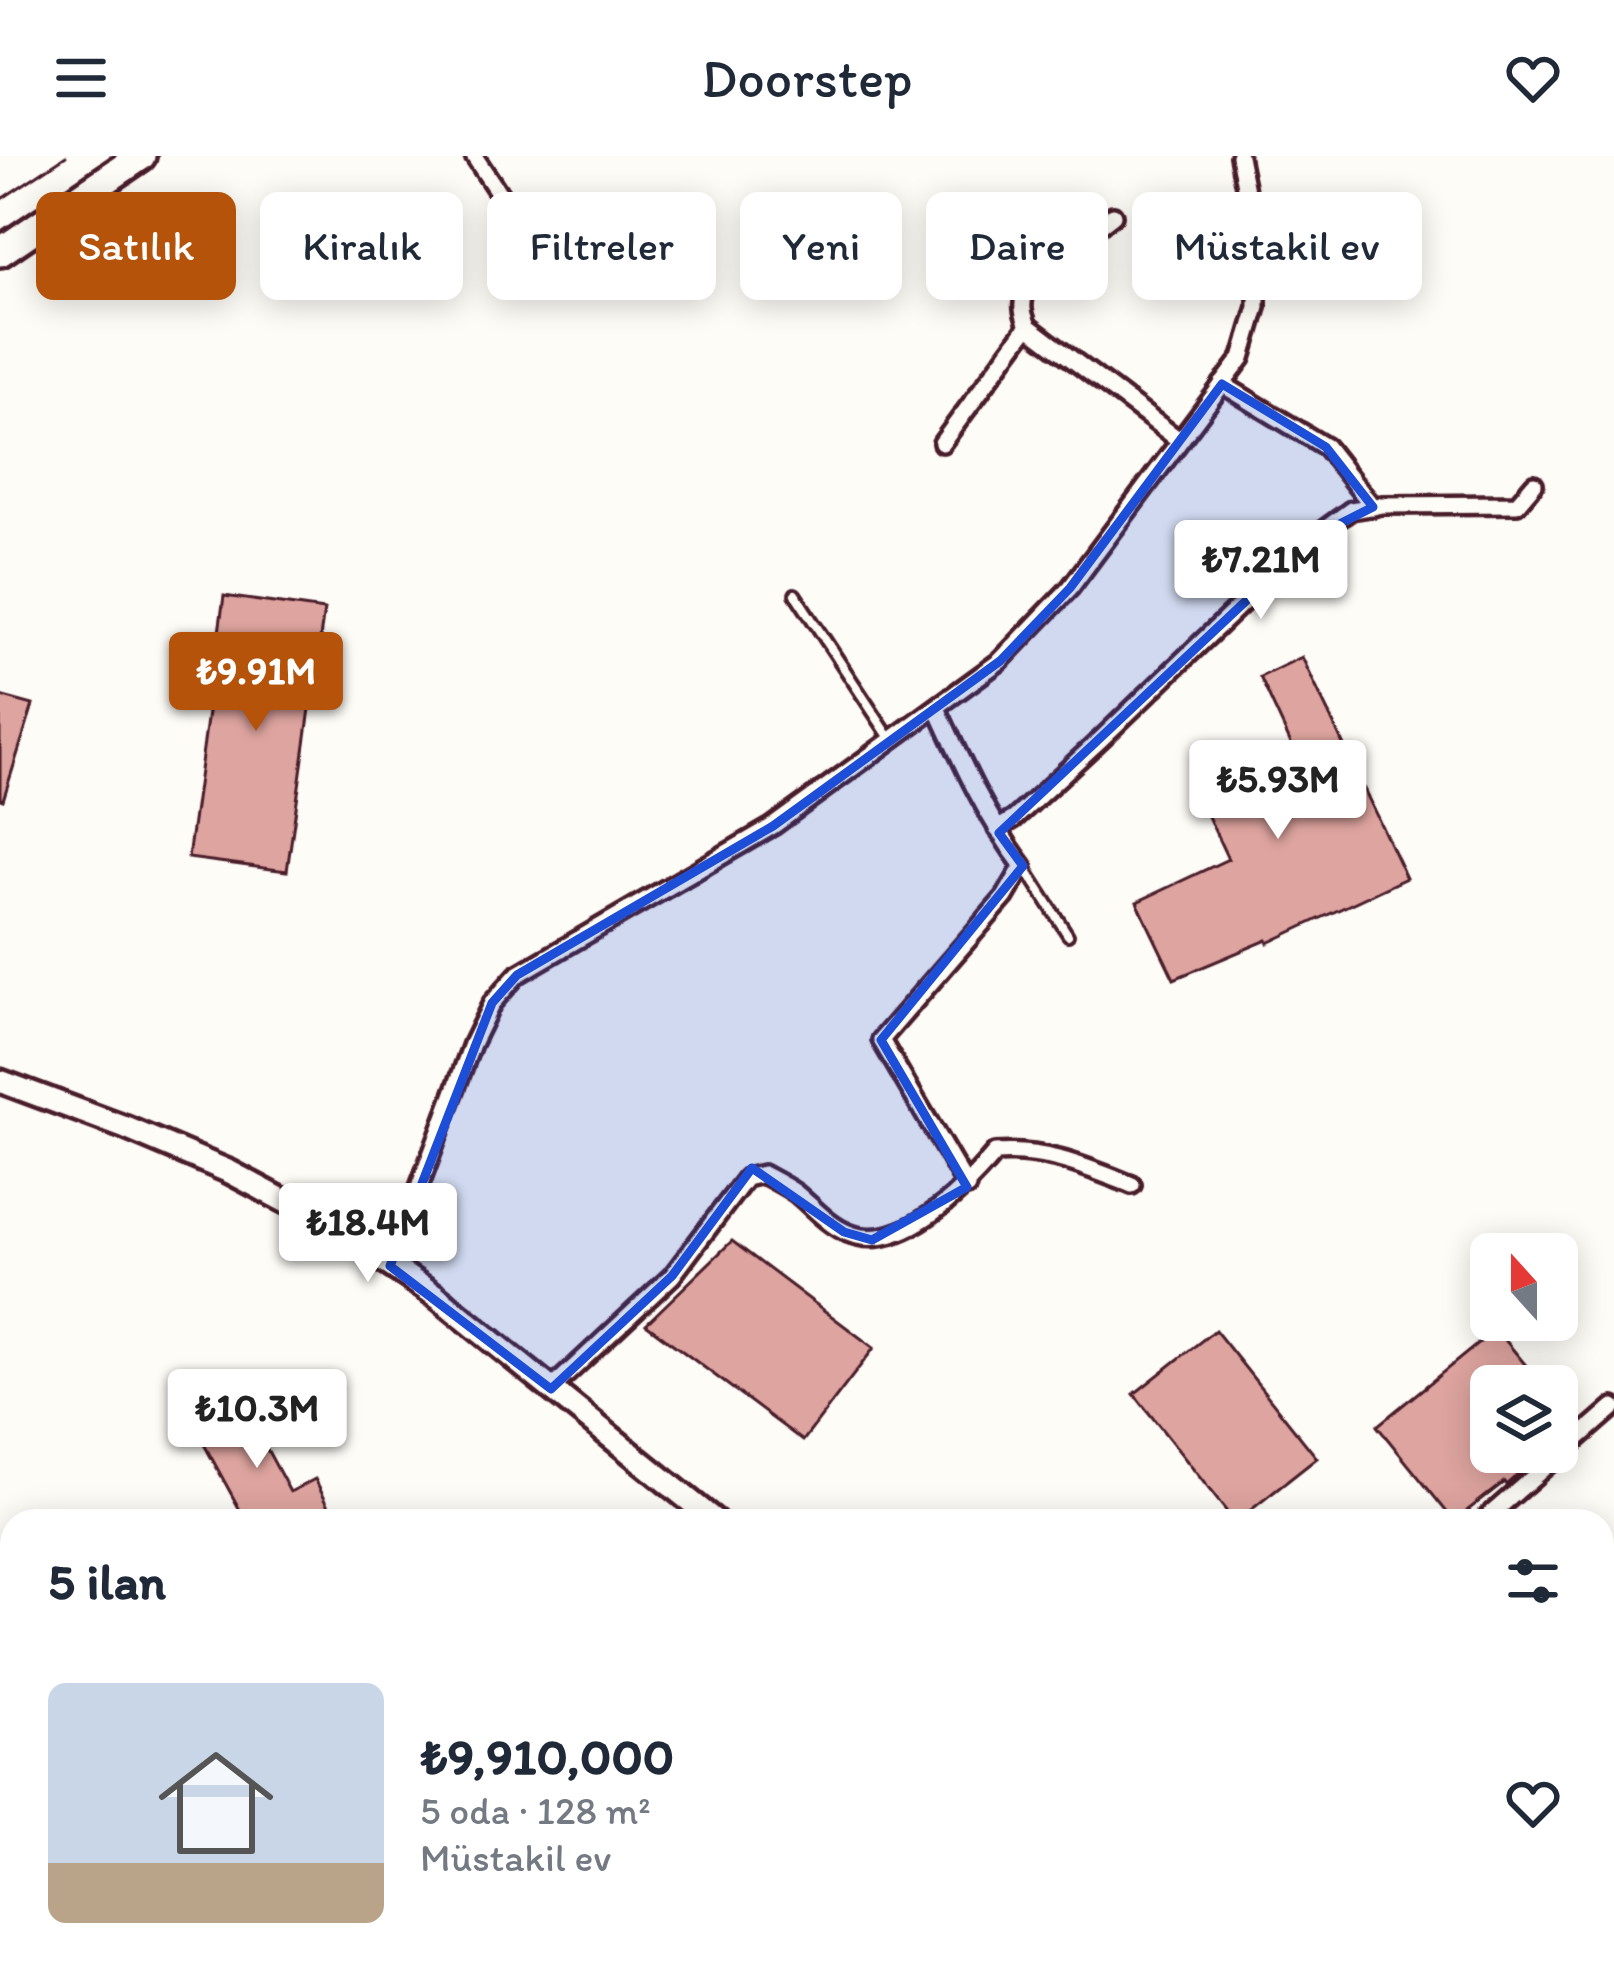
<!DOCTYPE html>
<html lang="tr">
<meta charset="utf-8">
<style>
:root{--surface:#fff;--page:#f2f2f3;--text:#1f2937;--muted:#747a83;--line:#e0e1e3;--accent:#b45309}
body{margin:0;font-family:Itim,sans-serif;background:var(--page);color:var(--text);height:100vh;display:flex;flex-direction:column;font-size:45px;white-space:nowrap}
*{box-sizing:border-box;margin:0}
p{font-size:39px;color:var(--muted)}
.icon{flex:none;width:66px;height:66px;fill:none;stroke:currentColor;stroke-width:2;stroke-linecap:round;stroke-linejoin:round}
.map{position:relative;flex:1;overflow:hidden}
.drawer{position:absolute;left:0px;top:1353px;width:1614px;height:471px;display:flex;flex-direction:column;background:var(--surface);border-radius:36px 36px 0 0;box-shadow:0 6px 30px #0003}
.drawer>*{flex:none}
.hud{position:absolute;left:36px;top:36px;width:1542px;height:108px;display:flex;gap:24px}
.needle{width:78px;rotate:339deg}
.fabs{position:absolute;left:1470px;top:1077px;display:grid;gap:24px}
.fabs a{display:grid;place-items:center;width:108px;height:108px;border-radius:18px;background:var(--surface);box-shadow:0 6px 30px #0003;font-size:60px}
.price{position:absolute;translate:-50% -102px;padding:0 27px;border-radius:12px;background:#fff;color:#222;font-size:39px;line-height:78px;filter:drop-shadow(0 3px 6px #0008)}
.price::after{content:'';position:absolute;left:50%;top:72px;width:36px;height:27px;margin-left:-18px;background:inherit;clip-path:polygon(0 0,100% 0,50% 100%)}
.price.on{background:var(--accent);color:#fff}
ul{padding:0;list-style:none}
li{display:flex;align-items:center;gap:36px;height:300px;padding:0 48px}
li+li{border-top:3px solid var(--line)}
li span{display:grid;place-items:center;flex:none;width:336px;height:240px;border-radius:18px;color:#555}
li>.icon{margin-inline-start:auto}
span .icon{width:144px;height:144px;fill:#fffc;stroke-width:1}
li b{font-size:51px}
h2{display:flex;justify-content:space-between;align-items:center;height:144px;padding:0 48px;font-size:51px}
.chip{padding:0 42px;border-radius:18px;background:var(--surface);box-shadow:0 6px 30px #0003;font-size:42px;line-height:108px}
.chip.on{background:var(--accent);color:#fff}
header{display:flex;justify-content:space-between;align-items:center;height:156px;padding:0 48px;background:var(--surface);font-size:54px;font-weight:600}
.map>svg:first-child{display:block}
.building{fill:#dea49f;stroke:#4a1f2b;stroke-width:3}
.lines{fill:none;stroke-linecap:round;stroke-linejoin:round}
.lane-casing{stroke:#4a1f2b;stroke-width:16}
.street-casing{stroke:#4a1f2b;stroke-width:24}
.secondary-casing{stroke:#4a1f2b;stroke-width:30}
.highway-casing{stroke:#4a1f2b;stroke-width:36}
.lane{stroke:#fdfcf7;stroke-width:8}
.street{stroke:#fdfcf7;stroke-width:15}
.secondary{stroke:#fdfcf7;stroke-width:21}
.highway{stroke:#fdfcf7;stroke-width:27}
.tram{stroke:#4a1f2b;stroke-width:3}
.marked{fill:#1d4ed8;fill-opacity:0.2;stroke:#1d4ed8;stroke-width:9;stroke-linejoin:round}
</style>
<header><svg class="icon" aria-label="menu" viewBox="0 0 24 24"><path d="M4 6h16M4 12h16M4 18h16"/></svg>Doorstep<svg class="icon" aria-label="heart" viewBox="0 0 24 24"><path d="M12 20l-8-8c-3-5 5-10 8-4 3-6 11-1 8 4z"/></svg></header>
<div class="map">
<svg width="1614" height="1823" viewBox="0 0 1614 1823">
<rect width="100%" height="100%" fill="#fdfcf7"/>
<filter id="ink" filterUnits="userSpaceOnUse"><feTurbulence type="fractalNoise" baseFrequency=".00833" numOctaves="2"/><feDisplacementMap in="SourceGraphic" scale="24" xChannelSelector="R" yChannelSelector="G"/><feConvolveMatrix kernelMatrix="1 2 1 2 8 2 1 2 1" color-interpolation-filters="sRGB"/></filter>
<g filter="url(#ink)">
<!-- building -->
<g class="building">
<polygon points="224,440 324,454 287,715 188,702"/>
<polygon points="1302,501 1406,722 1268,787 1267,784 1174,823 1137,746 1228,703 1197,637 1293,592 1260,521"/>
<polygon points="0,540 33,549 3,644 0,643"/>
<polygon points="732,1085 874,1192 803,1285 646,1168"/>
<polygon points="1496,1173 1543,1230 1491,1230 1491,1296 1544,1296 1506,1329 1504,1326 1454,1365 1377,1270"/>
<polygon points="1215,1174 1317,1302 1237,1365 1234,1365 1134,1238"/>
<polygon points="240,1243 290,1336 315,1323 337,1365 246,1365 193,1268"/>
</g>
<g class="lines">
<defs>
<g id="lane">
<polyline points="795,438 890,582"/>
<polyline points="1024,710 1068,779"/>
<polyline points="1149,1823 1161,1812"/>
</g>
<g id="street">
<polyline points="474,0 556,123"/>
<path d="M1113,59C1092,76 1032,118 1024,141C1021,152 1024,160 1028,170L1179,284"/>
<polyline points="1222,228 1326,291 1373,351"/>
<polyline points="942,287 1028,170"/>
<path d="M937,552C962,607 986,661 1023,710L1005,741L881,884L967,1031"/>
<polyline points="997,673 1014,663 1101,583 1281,410 1314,381 1351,354 1382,349 1517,348 1534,328"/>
<polyline points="390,1110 472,888 492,847 517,819 773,670 1000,505 1070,432 1242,202 1257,151 1257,90 1239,0"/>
<path d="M551,1233L672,1120L746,1022L763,1018C774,1024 786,1030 796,1037C812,1050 829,1070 848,1077C900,1099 964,1034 995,997C1045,993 1086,1011 1132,1029"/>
<polyline points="1483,1365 1614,1251"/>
<polyline points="0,1748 12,1784"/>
<polyline points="1602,1774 1614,1755"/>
<polyline points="0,1812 12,1807"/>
<polyline points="21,1812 25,1823"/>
<polyline points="1556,1823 1567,1812"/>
</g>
<g id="secondary">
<polyline points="0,925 126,972 230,1016 326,1067 435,1139 715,1365"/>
<polyline points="1270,1812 1283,1823"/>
</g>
<polyline id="highway" points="0,96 141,0"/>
</defs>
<!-- lane casing -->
<use href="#lane" class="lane-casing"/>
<!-- street casing -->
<use href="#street" class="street-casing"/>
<!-- secondary casing -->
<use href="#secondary" class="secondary-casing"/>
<!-- highway casing -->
<use href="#highway" class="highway-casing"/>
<!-- lane -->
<use href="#lane" class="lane"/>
<!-- street -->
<use href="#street" class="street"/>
<!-- secondary -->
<use href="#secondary" class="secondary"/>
<!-- highway -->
<use href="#highway" class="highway"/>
<!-- tram -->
<polyline class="tram" points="0,44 66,0"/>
</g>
</g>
<!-- marked area -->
<path class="marked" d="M1222,228L1326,291L1373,351L1314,381L999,677L1023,710L881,884L967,1031L872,1084L844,1076L752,1012L672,1120L551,1233L390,1110L492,847L517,819L773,670L1000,505L1070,432Z"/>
</svg>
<div class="fabs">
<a><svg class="needle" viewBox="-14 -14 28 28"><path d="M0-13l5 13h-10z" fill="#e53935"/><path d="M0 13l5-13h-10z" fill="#747a83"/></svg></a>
<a><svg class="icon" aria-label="layers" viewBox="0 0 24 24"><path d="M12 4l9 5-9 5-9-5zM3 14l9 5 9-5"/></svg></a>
</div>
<b class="price" style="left:1261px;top:466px">₺7.21M</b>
<b class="price on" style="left:256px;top:578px">₺9.91M</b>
<b class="price" style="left:1278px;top:686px">₺5.93M</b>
<b class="price" style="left:368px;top:1129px">₺18.4M</b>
<b class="price" style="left:257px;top:1315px">₺10.3M</b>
<div class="hud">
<a class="chip on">Satılık</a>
<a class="chip">Kiralık</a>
<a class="chip">Filtreler</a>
<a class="chip">Yeni</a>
<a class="chip">Daire</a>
<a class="chip">Müstakil ev</a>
</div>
<section class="drawer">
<h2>5 ilan<svg class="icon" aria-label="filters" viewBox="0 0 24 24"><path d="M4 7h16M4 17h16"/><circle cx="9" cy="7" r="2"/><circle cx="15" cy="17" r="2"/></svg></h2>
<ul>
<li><span style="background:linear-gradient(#c9d6e8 75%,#b9a48a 0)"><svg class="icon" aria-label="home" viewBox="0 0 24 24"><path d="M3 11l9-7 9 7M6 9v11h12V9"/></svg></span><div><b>₺9,910,000</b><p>5 oda · 128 m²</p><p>Müstakil ev</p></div><svg class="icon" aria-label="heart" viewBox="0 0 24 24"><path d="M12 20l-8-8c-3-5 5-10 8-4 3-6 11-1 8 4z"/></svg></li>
</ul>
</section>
</div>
